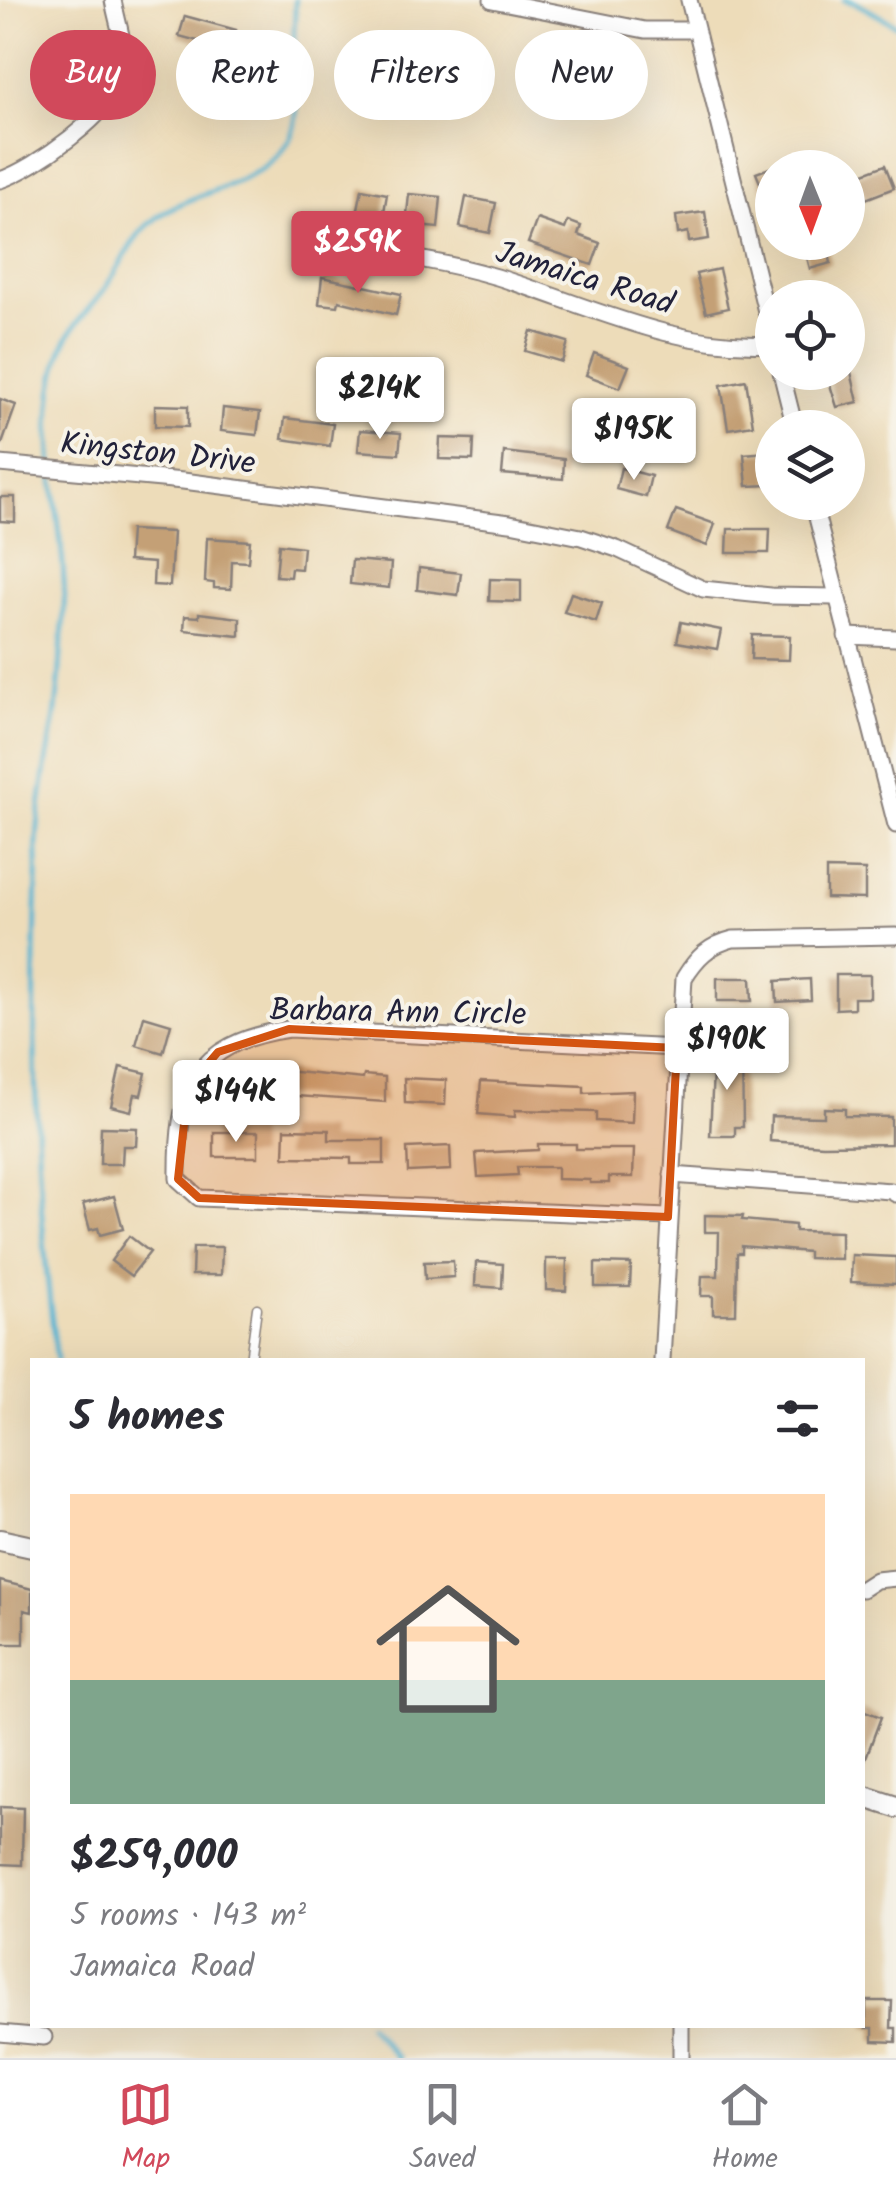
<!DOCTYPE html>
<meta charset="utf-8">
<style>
:root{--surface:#fff;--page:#f7f7f7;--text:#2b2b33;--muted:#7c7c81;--line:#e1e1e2;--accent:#d1495b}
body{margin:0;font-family:Kalam,sans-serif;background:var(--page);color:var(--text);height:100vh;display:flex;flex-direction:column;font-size:38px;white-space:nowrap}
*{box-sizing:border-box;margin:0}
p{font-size:32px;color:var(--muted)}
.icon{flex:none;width:55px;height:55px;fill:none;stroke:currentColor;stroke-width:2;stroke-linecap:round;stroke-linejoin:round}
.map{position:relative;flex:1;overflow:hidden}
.side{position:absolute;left:30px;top:1358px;width:835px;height:670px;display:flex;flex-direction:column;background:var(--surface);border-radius:0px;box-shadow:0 10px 40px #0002}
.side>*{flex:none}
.hud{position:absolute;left:30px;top:30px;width:838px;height:90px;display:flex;gap:20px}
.needle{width:65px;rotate:179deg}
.controls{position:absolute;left:755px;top:150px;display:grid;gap:20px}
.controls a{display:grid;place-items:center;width:110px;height:110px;border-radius:50%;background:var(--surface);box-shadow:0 10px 40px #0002;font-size:50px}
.price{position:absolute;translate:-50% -85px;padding:0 22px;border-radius:10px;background:#fff;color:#222;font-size:32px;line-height:65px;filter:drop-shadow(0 2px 5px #0008)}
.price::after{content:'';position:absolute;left:50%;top:60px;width:30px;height:22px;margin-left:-15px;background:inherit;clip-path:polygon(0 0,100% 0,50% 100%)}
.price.on{background:var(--accent);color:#fff}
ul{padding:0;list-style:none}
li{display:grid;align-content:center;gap:20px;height:530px;padding:0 40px}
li+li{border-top:2px solid var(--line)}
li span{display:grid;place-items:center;height:310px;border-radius:0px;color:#555}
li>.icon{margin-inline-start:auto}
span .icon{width:180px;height:180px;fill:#fffc;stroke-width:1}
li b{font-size:42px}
h2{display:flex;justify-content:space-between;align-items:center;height:120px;padding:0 40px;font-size:42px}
.chip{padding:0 35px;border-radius:45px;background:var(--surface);box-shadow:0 10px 40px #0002;font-size:35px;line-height:90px}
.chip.on{background:var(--accent);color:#fff}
.tab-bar{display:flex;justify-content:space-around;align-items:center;height:140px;border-top:2px solid var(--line);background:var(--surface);font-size:28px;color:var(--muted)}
.tab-bar a{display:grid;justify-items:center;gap:5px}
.tab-bar .on{color:var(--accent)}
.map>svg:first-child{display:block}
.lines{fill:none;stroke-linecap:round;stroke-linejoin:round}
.stream{stroke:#54b4d2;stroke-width:5}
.building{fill:#c4a076}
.service-casing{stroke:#887f7a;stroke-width:11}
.minor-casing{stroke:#887f7a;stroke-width:19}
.tertiary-casing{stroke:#887f7a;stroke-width:24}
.service{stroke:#fff;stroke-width:8}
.minor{stroke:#fff;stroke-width:15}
.tertiary{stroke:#fff;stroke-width:20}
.marked{fill:#d45411;fill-opacity:0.2;stroke:#d45411;stroke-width:8;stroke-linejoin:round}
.labels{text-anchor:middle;stroke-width:8;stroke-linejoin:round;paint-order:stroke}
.street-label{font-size:32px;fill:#22223b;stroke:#f7f3e8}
</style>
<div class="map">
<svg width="896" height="2058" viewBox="0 0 896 2058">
<rect width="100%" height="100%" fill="#f7f3e8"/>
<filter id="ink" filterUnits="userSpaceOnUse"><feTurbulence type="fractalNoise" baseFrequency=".01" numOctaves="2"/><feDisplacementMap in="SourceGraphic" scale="20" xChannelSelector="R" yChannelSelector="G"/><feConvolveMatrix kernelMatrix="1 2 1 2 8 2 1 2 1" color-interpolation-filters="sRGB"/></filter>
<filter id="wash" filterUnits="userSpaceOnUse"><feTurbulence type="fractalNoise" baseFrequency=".0048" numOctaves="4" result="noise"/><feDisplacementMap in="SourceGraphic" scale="40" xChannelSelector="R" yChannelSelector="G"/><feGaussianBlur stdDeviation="2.25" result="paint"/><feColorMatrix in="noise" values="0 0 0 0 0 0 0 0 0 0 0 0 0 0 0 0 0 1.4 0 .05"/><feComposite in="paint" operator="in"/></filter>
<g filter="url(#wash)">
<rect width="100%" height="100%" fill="#eddcb9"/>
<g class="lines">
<!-- stream -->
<g class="stream">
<polyline points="844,0 856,3 896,25"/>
<path d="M57,1360C35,1200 31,1039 37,878C38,866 36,853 37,841C39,802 47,762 54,722C60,690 60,658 63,626C72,535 32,446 60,356C68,330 84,315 101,294C124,264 130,233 165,212C202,189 264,184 288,142C303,115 295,75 294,45C293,30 296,15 295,0"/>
<polyline points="368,2025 397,2058"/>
</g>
</g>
<g id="blocks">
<!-- building -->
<g class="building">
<polygon points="185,16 236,30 231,50 179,36"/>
<polygon points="399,48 457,53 454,77 396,71"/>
<polygon points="885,165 894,188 866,199 856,176"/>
<polygon points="772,167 772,212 756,173"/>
<polygon points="362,189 387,194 383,218 357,214"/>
<polygon points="409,194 441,197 438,228 406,225"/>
<polygon points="466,197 496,203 490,233 460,227"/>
<polygon points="705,212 709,239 689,242 688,232 678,234 676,216"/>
<polygon points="537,219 565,229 568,221 581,226 578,235 600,243 592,265 528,243"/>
<polygon points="803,242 826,242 831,263 810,269"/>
<polygon points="719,269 728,308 706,313 696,274"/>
<polygon points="322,277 401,294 396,315 339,301 338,306 319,304"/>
<polygon points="531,331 568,342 562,362 525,351"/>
<polygon points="594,353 629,366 620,388 586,375"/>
<polygon points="826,372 851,372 858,402 837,407"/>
<polygon points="746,380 753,425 728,429 721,385"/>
<polygon points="0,399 16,405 2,444 0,444"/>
<polygon points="155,405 188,406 188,427 155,426"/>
<polygon points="223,408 260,412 257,435 221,431"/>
<polygon points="285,418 333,424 330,446 282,439"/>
<polygon points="360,430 401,433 399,454 358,451"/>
<polygon points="440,438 474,439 473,460 439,459"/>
<polygon points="504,452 564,459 563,479 502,474"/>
<polygon points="768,452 770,485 747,486 744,454"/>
<polygon points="621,468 651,476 646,497 616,489"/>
<polygon points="0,497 15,497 15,522 0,521"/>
<polygon points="676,510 715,524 707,546 668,531"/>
<polygon points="728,529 770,529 769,553 727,553"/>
<polygon points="130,530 173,532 170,586 153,585 154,563 128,561"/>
<polygon points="207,538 250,541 248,562 232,561 231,589 214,588 214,583 205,582"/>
<polygon points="279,544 303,547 301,569 291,568 290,577 276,576"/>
<polygon points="352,560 391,563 389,588 350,584"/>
<polygon points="419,568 461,573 458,595 417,590"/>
<polygon points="490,579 521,580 521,602 489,601"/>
<polygon points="571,593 602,603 596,622 564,612"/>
<polygon points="199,613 240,618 240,636 184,630 185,616 199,617"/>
<polygon points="681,622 721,630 717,649 677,642"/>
<polygon points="752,635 790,636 789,660 751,659"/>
<polygon points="826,869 865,870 865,899 826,898"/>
<polygon points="836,975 870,975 870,998 854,998 854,1008 836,1009"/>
<polygon points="717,978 751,978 752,1001 717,1001"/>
<polygon points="810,979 811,1000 777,1002 776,981"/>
<polygon points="144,1016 171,1024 163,1053 136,1045"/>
<polygon points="714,1049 742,1050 743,1127 735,1127 735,1136 710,1136"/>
<polygon points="120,1067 146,1073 141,1095 135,1094 131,1111 111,1106"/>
<polygon points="286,1071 363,1079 364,1075 385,1077 385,1102 267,1094 267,1106 234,1105 235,1086 251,1087 252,1076 285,1077"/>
<polygon points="404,1078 446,1080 445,1105 405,1103"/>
<polygon points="481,1081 584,1086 584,1093 633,1091 632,1123 596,1121 596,1112 515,1110 515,1117 478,1114"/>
<polygon points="824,1108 845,1109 845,1116 891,1117 891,1144 823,1145 770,1141 771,1116 824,1117"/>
<polygon points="101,1127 137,1128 136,1146 123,1146 122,1164 100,1164"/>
<polygon points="285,1129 329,1130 329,1140 384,1140 384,1164 351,1164 351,1158 284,1157"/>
<rect x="214" y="1132" width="44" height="25"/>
<polygon points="538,1144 576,1144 576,1149 634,1149 633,1177 609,1177 609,1183 590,1183 590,1180 557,1179 557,1167 517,1167 518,1175 478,1177 476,1153 538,1150"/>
<polygon points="450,1146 451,1170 408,1172 407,1148"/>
<polygon points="114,1196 123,1229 100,1235 98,1228 90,1230 83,1204"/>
<polygon points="705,1215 743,1216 742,1220 795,1225 795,1231 841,1232 841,1259 808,1258 808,1252 742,1246 742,1253 737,1253 736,1314 713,1314 713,1296 701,1296 702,1276 718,1276 719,1232 705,1232"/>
<polygon points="129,1236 150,1252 131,1276 111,1261"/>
<polygon points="193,1247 222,1247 221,1275 192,1275"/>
<polygon points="852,1255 896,1257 896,1284 851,1282"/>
<polygon points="546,1259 567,1259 566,1291 546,1290"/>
<polygon points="453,1261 454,1277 425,1279 424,1262"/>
<polygon points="476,1262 503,1264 502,1288 475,1286"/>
<polygon points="595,1263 631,1264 630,1287 595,1287"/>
<polygon points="0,1581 32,1589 32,1612 24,1610 24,1644 0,1644"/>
<polygon points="862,1710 881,1717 864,1763 862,1763"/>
<polygon points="0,1807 23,1808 22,1865 0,1864"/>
<polygon points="866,2001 892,2001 891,2028 896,2028 896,2042 873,2041 873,2028 866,2028"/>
</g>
</g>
</g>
<g filter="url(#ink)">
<use href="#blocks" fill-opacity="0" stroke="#887f7a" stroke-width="2.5"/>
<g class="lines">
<defs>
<polyline id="service" points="250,1360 257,1308"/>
<g id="minor">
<polyline points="492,0 645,30 696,30"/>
<polyline points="689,0 772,336"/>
<path d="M0,180C34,169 113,113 122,77C129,53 117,23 113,0"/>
<path d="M322,244C381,253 440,260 497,277C587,305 676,350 772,344"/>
<polyline points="781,372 795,428"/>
<polyline points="0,464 183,481 510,523 581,537 617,549 703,589 771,596 835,597"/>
<polyline points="813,502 896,825"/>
<polyline points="846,636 896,638"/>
<polyline points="672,1175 891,1191 896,1194"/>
<path d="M668,1217L199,1198L178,1179C177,1090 192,1043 289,1029L677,1048"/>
<path d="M662,1360L684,978C697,957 709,945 733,939L896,936"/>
<polyline points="862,1589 876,1580 896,1578"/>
<polyline points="0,2033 44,2037"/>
<polyline points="681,2058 681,2025"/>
</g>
<g id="tertiary">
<polyline points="0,1540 32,1547"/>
<polyline points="862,1796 896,1807"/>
</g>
</defs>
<!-- service casing -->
<use href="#service" class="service-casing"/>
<!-- minor casing -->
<use href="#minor" class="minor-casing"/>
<!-- tertiary casing -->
<use href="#tertiary" class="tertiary-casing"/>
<!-- service -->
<use href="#service" class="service"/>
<!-- minor -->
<use href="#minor" class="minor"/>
<!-- tertiary -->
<use href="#tertiary" class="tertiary"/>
</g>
</g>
<!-- marked area -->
<path class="marked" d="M289,1029L677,1048L668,1217L199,1198L178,1179L188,1087L218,1052Z"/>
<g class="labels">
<!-- street labels -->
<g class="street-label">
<text transform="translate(585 277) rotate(17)" y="11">Jamaica Road</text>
<text transform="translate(158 452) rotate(6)" y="11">Kingston Drive</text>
<text transform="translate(398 1011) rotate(1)" y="11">Barbara Ann Circle</text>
</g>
</g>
</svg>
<div class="controls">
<a><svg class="needle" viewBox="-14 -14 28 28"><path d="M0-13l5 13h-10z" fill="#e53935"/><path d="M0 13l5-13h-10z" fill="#7c7c81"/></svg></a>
<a><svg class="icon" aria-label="locate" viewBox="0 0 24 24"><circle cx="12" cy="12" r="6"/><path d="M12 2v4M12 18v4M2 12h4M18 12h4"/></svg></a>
<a><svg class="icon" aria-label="layers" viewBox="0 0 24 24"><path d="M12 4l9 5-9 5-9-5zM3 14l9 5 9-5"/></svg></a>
</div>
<b class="price on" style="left:358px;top:296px">$259K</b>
<b class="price" style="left:380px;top:442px">$214K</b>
<b class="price" style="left:634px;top:483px">$195K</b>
<b class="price" style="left:727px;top:1093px">$190K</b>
<b class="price" style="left:236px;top:1145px">$144K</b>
<div class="hud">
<a class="chip on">Buy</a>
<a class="chip">Rent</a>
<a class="chip">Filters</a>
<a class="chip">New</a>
</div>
<section class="side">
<h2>5 homes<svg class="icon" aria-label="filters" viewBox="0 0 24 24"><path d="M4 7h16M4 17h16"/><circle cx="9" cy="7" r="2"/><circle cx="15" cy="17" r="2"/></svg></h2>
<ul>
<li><span style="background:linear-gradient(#ffd9b3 60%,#7fa58c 0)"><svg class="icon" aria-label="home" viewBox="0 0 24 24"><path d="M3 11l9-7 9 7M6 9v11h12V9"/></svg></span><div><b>$259,000</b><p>5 rooms · 143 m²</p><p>Jamaica Road</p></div></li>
</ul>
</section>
</div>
<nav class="tab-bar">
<a class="on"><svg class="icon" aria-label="map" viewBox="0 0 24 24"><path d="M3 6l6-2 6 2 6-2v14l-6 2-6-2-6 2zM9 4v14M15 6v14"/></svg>Map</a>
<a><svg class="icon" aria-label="saved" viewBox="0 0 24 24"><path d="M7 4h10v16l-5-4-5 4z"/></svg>Saved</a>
<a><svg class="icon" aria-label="home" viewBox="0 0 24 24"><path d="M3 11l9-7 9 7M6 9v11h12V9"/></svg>Home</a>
</nav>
